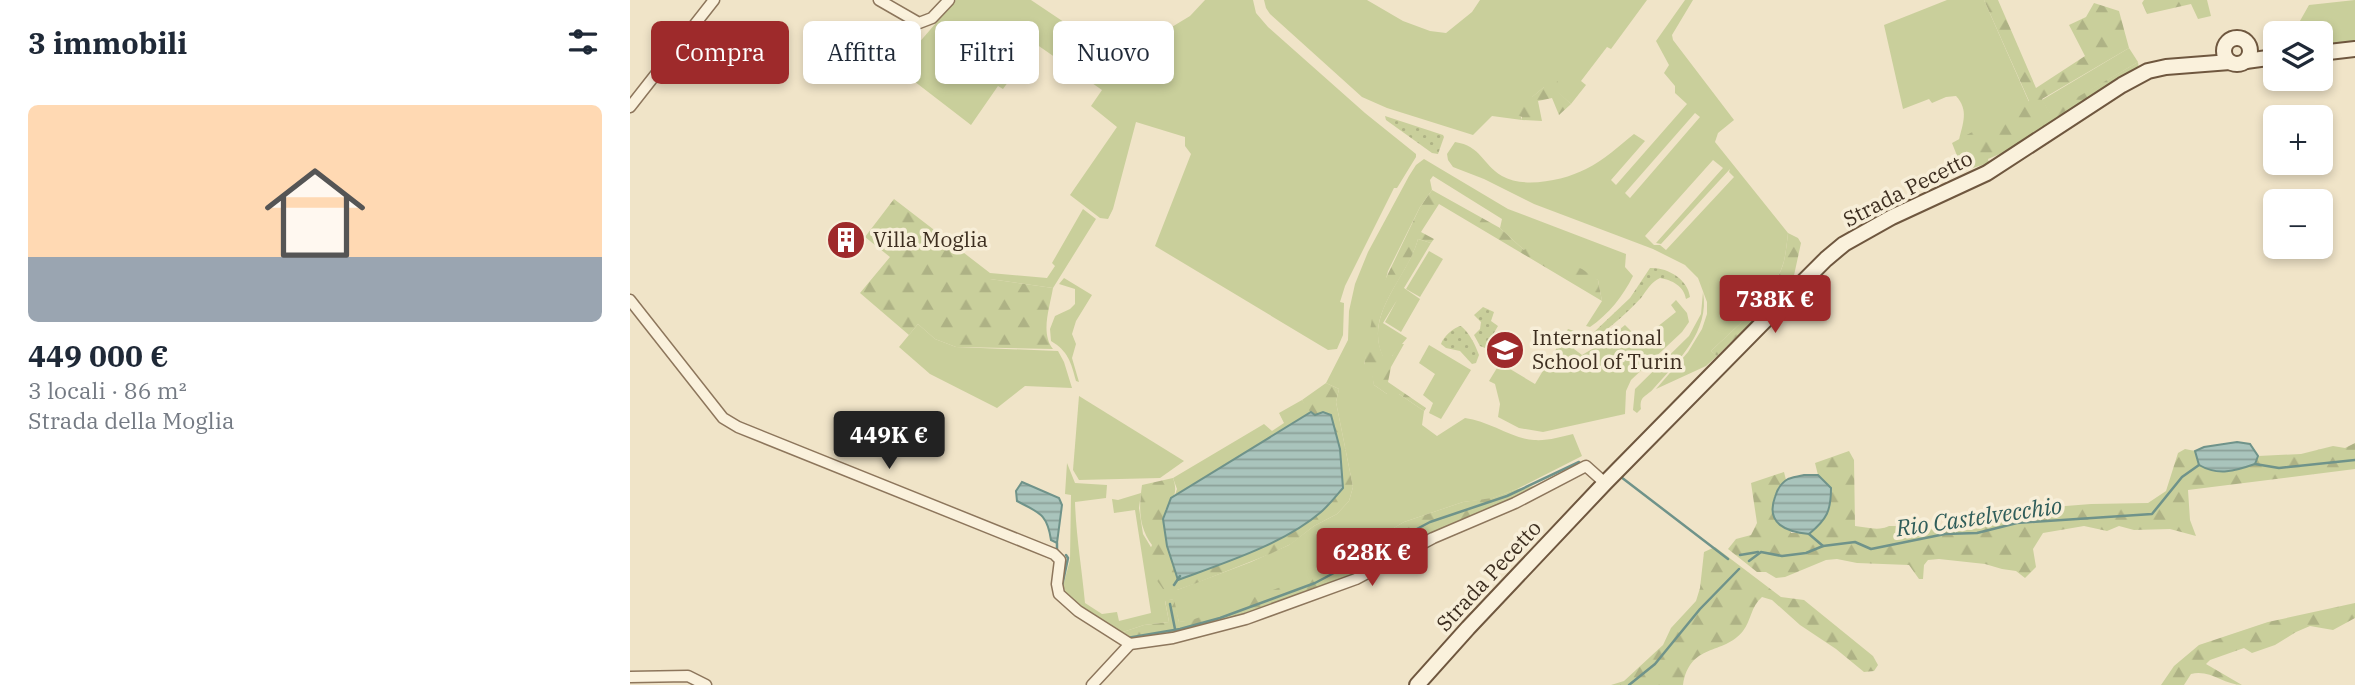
<!DOCTYPE html>
<html lang="it">
<meta charset="utf-8">
<style>
:root{--surface:#fff;--page:#f6f6f7;--text:#1f2937;--muted:#747a83;--line:#e0e1e3;--accent:#9e2a2b}
body{margin:0;font-family:"IBM Plex Serif",serif;background:var(--page);color:var(--text);height:100vh;display:flex;flex-direction:column;font-size:26px;white-space:nowrap}
*{box-sizing:border-box;margin:0}
p{font-size:23px;color:var(--muted)}
.icon{flex:none;width:38px;height:38px;fill:none;stroke:currentColor;stroke-width:2;stroke-linecap:round;stroke-linejoin:round}
.map{position:relative;flex:1;overflow:hidden}
.details{display:flex;flex-direction:column;background:var(--surface);width:630px}
.details>*{flex:none}
.guide{position:absolute;left:21px;top:21px;width:665px;height:63px;display:flex;gap:14px}
.fabs{position:absolute;left:1633px;top:21px;display:grid;gap:14px}
.fabs a{display:grid;place-items:center;width:70px;height:70px;border-radius:10px;background:var(--surface);box-shadow:0 4px 10px #0003;font-size:35px}
.price{position:absolute;translate:-50% -60px;padding:0 16px;border-radius:7px;background:var(--accent);color:#fff;font-size:23px;line-height:46px;filter:drop-shadow(0 2px 4px #0008)}
.price::after{content:'';position:absolute;left:50%;top:42px;width:21px;height:16px;margin-left:-10px;background:inherit;clip-path:polygon(0 0,100% 0,50% 100%)}
.price.current{background:#222;color:#fff}
ul{padding:0;list-style:none}
li{display:grid;align-content:center;gap:14px;height:371px;padding:0 28px}
li+li{border-top:2px solid var(--line)}
li span{display:grid;place-items:center;height:217px;border-radius:10px;color:#555}
li>.icon{margin-inline-start:auto}
span .icon{width:126px;height:126px;fill:#fffc;stroke-width:1}
li b{font-size:30px}
h2{display:flex;justify-content:space-between;align-items:center;height:84px;padding:0 28px;font-size:30px}
.chip{padding:0 24px;border-radius:10px;background:var(--surface);box-shadow:0 4px 10px #0003;font-size:24px;line-height:63px}
.chip.current{background:var(--accent);color:#fff}
main{display:flex;flex:1;min-height:0}
.map>svg:first-child{display:block}
.green{fill:#c9cf9b;fill-rule:evenodd}
.forest{fill:url(#forest-firs)}
.garden{fill:url(#garden-dots)}
.water{fill:url(#water-rules);stroke:#6f938a;stroke-width:2}
.lines{fill:none;stroke-linecap:round;stroke-linejoin:round}
.stream{stroke:#6f938a;stroke-width:2.5}
.street-casing{stroke:#8d765c;stroke-width:13}
.secondary-casing{stroke:#6f573f;stroke-width:18}
.street{stroke:#faf1dc;stroke-width:10}
.secondary{stroke:#faf1dc;stroke-width:14}
.labels{text-anchor:middle;stroke-width:7;stroke-linejoin:round;paint-order:stroke}
.street-label{font-size:21px;fill:#3d2e20;stroke:#f7eed8}
.poi-label{font-size:21px;fill:#3d2e20;stroke:#f7eed8;text-anchor:start}
.water-label{font-size:23px;font-style:italic;fill:#2f5d5a;stroke:#f7eed8}
</style>
<main>
<section class="details">
<h2>3 immobili<svg class="icon" aria-label="filters" viewBox="0 0 24 24"><path d="M4 7h16M4 17h16"/><circle cx="9" cy="7" r="2"/><circle cx="15" cy="17" r="2"/></svg></h2>
<ul>
<li><span style="background:linear-gradient(#ffd9b3 70%,#9aa5b1 0)"><svg class="icon" aria-label="home" viewBox="0 0 24 24"><path d="M3 11l9-7 9 7M6 9v11h12V9"/></svg></span><div><b>449 000 €</b><p>3 locali · 86 m²</p><p>Strada della Moglia</p></div></li>
</ul>
</section>
<div class="map">
<svg width="1725" height="685" viewBox="0 0 1725 685">
<defs>
<pattern id="forest-firs" width="22" height="20" patternUnits="userSpaceOnUse" patternTransform="scale(1.75)"><rect width="22" height="20" fill="#c9cf9b"/><path d="M5 1l3.5 6h-7zM16 11l3.5 6h-7z" fill="#aeb285"/></pattern>
<pattern id="garden-dots" width="8" height="8" patternUnits="userSpaceOnUse" patternTransform="scale(1.75)"><rect width="8" height="8" fill="#c9cf9b"/><path d="M2 2h.1M6 6h.1" fill="none" stroke="#aeb285" stroke-width="1.8" stroke-linecap="round"/></pattern>
<pattern id="water-rules" width="6" height="5" patternUnits="userSpaceOnUse" patternTransform="scale(1.75)"><rect width="6" height="5" fill="#a9c4bc"/><path d="M0 2.5h6" fill="none" stroke="#8ba098"/></pattern>
</defs>
<rect width="100%" height="100%" fill="#f0e4c8"/>
<!-- green -->
<g class="green">
<polygon points="326,0 401,0 489,59 560,16 575,0 623,0 626,13 638,27 735,113 786,154 786,157 767,188 764,188 715,286 710,302 714,303 713,335 707,349 698,350 525,246 561,154 555,146 555,137 506,122 483,209 478,219 470,218 440,195 487,127 461,106 472,90 406,44 373,89 368,86 341,125 267,68"/>
<polygon points="634,0 737,0 773,21 800,31 816,33 842,12 850,0 1017,0 981,49 977,47 951,81 956,85 941,104 925,90 914,87 888,109 892,120 862,116 843,135 757,108 732,97 640,14 636,8"/>
<path d="M1055,0H1063L1042,35L1043,40L1104,120L1088,133L1085,142L1158,233C1157,242 1156,252 1154,261C1145,295 1106,327 1081,351L1087,356L1076,366L1026,389L1058,352L1072,329L1077,314V302L1068,278L1055,265L1023,249L904,204L854,179L823,167L818,160L817,154L825,142C851,146 852,164 872,176C894,189 935,180 956,169C974,160 989,146 1004,134L1015,141L981,180L986,185L1057,104L1045,93V86L1034,73L1039,65L1026,41ZM1065,113L1070,117L1000,198L995,193ZM1083,160L1093,168L1026,243L1031,244L1100,169L1099,172L1104,177L1036,250L1030,245H1024L1015,236Z"/>
<path d="M1317,0H1354L1399,102L1329,140C1333,123 1339,110 1326,96L1316,97L1302,103L1299,99L1273,109L1254,25Z"/>
<polygon points="1725,0 1725,45 1691,49 1690,33 1658,33 1666,28 1679,5"/>
<polygon points="1499,48 1508,62 1420,114 1412,100"/>
<path d="M794,159L878,209L996,254L995,267L1003,276C993,296 979,314 960,327L956,326L972,301L968,280L894,250L870,228L872,219L803,176L800,180L802,190L790,207L758,271L734,364L742,371L744,385L757,394H769L794,411L792,425L807,436L835,418C859,421 883,439 904,440C917,441 931,437 943,434L952,456L887,489L860,499L833,502L774,522L680,577L562,621L549,622L543,599L535,601L539,622L514,625L490,633L438,597L433,586L440,560L441,495L435,494L437,463L445,483L477,485L476,498L445,502C446,536 452,569 455,603L472,614L487,612L489,621L521,613L505,510L484,513L482,499L488,500L511,493L509,508L513,534L547,590L621,562L659,545L684,526L707,514L719,501L723,487L706,402L709,389L696,383L718,340L719,311L725,284L738,252L779,176L786,165Z"/>
<polygon points="453,209 466,219 423,288 360,279 360,273 417,278 425,266 422,263"/>
<path d="M788,239L801,243L774,288L790,299L771,332L755,322L767,300L753,323L777,338L762,356L753,357C733,314 778,277 788,239Z"/>
<polygon points="799,251 813,259 790,297 776,289"/>
<path d="M434,278L462,295L446,321L442,334L446,344L442,358L449,382L446,381C441,362 438,351 421,341L420,329L425,316L440,309L445,304V289L429,284Z"/>
<path d="M1073,292C1080,331 1048,361 1024,388C1017,397 1009,395 1011,409L1007,413L1003,410L1005,389L1059,336L1071,314Z"/>
<polygon points="1046,300 1057,313 1059,322 1052,332 1001,380 996,391 995,414 913,432 889,428 868,417 870,404 865,384 859,381 870,363 905,384 938,329 947,332 951,338 944,349 952,355 974,342 995,325 1013,343 1023,334 1022,331 1046,312 1041,305"/>
<polygon points="288,324 305,339 326,347 428,351 434,362 442,388 395,386 367,408 300,374 269,347"/>
<polygon points="799,345 841,370 811,419 799,413 803,403 793,395 805,374 789,363"/>
<polygon points="449,396 554,461 530,478 449,480 443,470"/>
<polygon points="672,400 681,412 545,495 547,489 543,478 634,424 642,431 654,423 649,413"/>
</g>
<!-- forest -->
<g class="forest">
<polygon points="1354,0 1368,0 1406,88 1455,56 1439,25 1456,17 1464,3 1489,11 1499,48 1412,99 1420,113 1508,62 1509,69 1396,143 1358,159 1359,163 1333,171 1322,143 1399,101"/>
<polygon points="1514,0 1577,0 1581,16 1568,19 1561,4 1517,14 1512,3"/>
<polygon points="921,75 928,82 926,90 941,104 929,115 922,98 908,101 912,121 892,120 892,117 887,115 888,109 884,108 886,96 902,97 914,87 914,82"/>
<path d="M802,190L870,228L894,250L898,247L952,269L968,280L972,301L809,204L791,232L804,239L801,243L788,239C778,278 733,314 753,356L757,354L762,356L770,344H774L761,367L758,382L796,408L794,411L769,394H757L744,385L741,371L734,365L745,301L790,207Z"/>
<path d="M264,199L360,273V279L423,288C420,307 410,333 423,349L326,347L305,339L288,324L279,335L230,293L260,257L235,237Z"/>
<path d="M1158,233L1168,238L1171,243L1163,280L1087,356L1081,351C1105,328 1146,294 1154,261C1156,252 1157,242 1158,233Z"/>
<path d="M696,383L709,389L706,402L723,487L719,501L707,514L684,526L661,544L640,554L564,584L547,590L533,589L523,575L516,559L522,545C508,526 509,507 512,485L543,478C548,492 544,499 535,510L685,415L677,409L672,400Z"/>
<path d="M1725,443V469L1558,490L1560,520L1566,536L1540,529L1504,530L1489,526L1477,531L1454,526L1413,533L1403,549L1406,567L1395,578L1386,571L1372,569L1355,564L1309,559L1298,560L1294,565L1293,579H1289L1279,565L1227,563L1207,559L1196,560L1155,577L1146,578L1136,572H1127L1098,549L1106,539L1121,535L1127,523L1121,483L1154,472L1156,480L1148,488L1161,533H1180L1191,523L1201,488L1188,475L1185,463L1219,451L1224,460L1225,526C1234,527 1245,530 1253,528C1263,526 1254,526 1264,526C1296,526 1345,542 1371,515L1397,514L1423,507L1461,504L1518,503L1536,491L1548,453L1555,449L1565,451L1569,465C1588,476 1605,472 1624,464L1628,456L1671,454L1703,446L1715,448Z"/>
<polygon points="910,485 720,576 648,605 543,636 503,641 490,633 514,625 539,622 535,600 544,599 549,622 562,620 678,577 774,522 833,502 862,498 887,489"/>
<path d="M1085,547L1151,597L1174,600L1243,656L1248,665L1244,671L1234,672L1206,649L1170,625L1142,600L1132,597C1121,606 1121,621 1113,631C1093,656 1060,642 1053,685H981L994,681L1033,645L1041,628L1066,601L1070,588L1074,552Z"/>
<path d="M1725,603V618L1703,630L1680,626L1666,632L1645,645L1622,653L1614,648L1580,660L1576,664L1612,685C1594,685 1580,669 1561,674L1554,685H1531L1544,666L1569,645L1638,622Z"/>
</g>
<!-- garden -->
<g class="garden">
<polygon points="755,116 813,135 814,137 808,154 802,153 756,120"/>
<path d="M1020,268C1037,267 1058,279 1060,297L1056,299C1054,286 1042,280 1030,278C1021,282 1017,290 1011,298C999,311 979,329 965,338L961,337L962,334L1000,298Z"/>
<polygon points="853,307 864,312 861,321 868,326 855,348 850,346 844,335 850,329 851,322 844,315"/>
<path d="M831,326C840,334 845,344 849,355L846,363L842,364L830,351L816,348L811,344C813,337 824,327 831,326Z"/>
</g>
<!-- water -->
<g class="water">
<path d="M681,412L685,415L693,412L701,415L710,449L713,488C706,496 699,505 691,512C654,544 594,563 548,580L537,546L533,519L541,498Z"/>
<path d="M1607,442L1620,444L1628,456L1625,464C1605,471 1588,476 1569,465L1565,451L1574,447Z"/>
<path d="M1174,475H1188L1201,488C1201,511 1197,519 1179,534C1157,532 1135,524 1145,497C1147,490 1151,483 1158,479C1163,477 1169,476 1174,475Z"/>
<path d="M392,482L429,498L432,505L427,543L421,540C417,513 409,513 387,501L386,491Z"/>
</g>
<g class="lines">
<!-- stream -->
<g class="stream">
<polyline points="1625,464 1649,468 1725,460"/>
<polyline points="991,477 1098,559"/>
<polyline points="1179,534 1193,546"/>
<polyline points="427,550 427,543"/>
<polyline points="1110,555 1128,552"/>
<polyline points="1119,561 1131,552 1152,556 1176,553 1193,546 1225,542 1241,549 1315,534 1347,533 1387,523 1522,514 1552,477 1569,465"/>
<polyline points="544,585 550,576"/>
<polyline points="432,586 438,558 436,555"/>
<polyline points="540,604 545,629"/>
<polyline points="497,638 550,629 590,618 685,583 800,522 877,496 949,462"/>
<polyline points="999,685 1025,664 1070,609 1109,569"/>
</g>
<defs>
<g id="street">
<polyline points="249,0 289,23 302,18 319,0"/>
<polyline points="0,107 84,0"/>
<polyline points="0,300 93,418 108,427 424,554 430,560 427,584 429,594 448,611 500,644"/>
<polyline points="0,677 58,676 76,685"/>
<polyline points="462,685 500,644 543,638 616,619 726,579 803,538 885,503 956,466 975,483"/>
</g>
<g id="secondary">
<circle cx="1607" cy="51" r="13"/>
<polyline points="1690,53 1725,49"/>
<polyline points="1616,61 1645,57"/>
<polyline points="787,685 838,628 975,483 1162,293 1196,259 1214,244 1262,217 1357,173 1492,85 1518,71 1536,67 1600,62"/>
</g>
</defs>
<!-- street casing -->
<use href="#street" class="street-casing"/>
<!-- secondary casing -->
<use href="#secondary" class="secondary-casing"/>
<!-- street -->
<use href="#street" class="street"/>
<!-- secondary -->
<use href="#secondary" class="secondary"/>
</g>
<!-- icons -->
<defs>
<symbol id="building-disc" viewBox="-11 -11 22 22"><circle r="9.5" fill="#9e2a2b" stroke="#f7eed8"/><path d="M-4-6H4V6H1V3H-1V6H-4ZM-2.5-4.3h1.7v1.8h-1.7ZM.8-4.3h1.7v1.8H.8ZM-2.5-1h1.7V.8h-1.7ZM.8-1h1.7V.8H.8Z" fill="#fff"/></symbol>
<symbol id="school-disc" viewBox="-11 -11 22 22"><circle r="9.5" fill="#9e2a2b" stroke="#f7eed8"/><path d="M0-5L7-2L0 1L-7-2ZM-4 1L0 2.5L4 1V4Q0 6-4 4Z" fill="#fff"/></symbol>
</defs>
<g fill-rule="evenodd">
<use href="#building-disc" x="194" y="218" width="44" height="44"/>
<use href="#school-disc" x="853" y="328" width="44" height="44"/>
</g>
<g class="labels">
<!-- street labels -->
<g class="street-label">
<text transform="translate(1278 189) rotate(-27)" y="7">Strada Pecetto</text>
<text transform="translate(859 576) rotate(-47)" y="7">Strada Pecetto</text>
</g>
<!-- poi labels -->
<g class="poi-label">
<text x="243" y="247">Villa Moglia</text>
<text x="902" y="345">International<tspan x="902" dy="24">School of Turin</tspan></text>
</g>
<!-- water labels -->
<g class="water-label">
<text transform="translate(1349 517) rotate(-8)" y="8">Rio Castelvecchio</text>
</g>
</g>
</svg>
<div class="fabs">
<a><svg class="icon" aria-label="layers" viewBox="0 0 24 24"><path d="M12 4l9 5-9 5-9-5zM3 14l9 5 9-5"/></svg></a>
<a>+</a>
<a>−</a>
</div>
<b class="price" style="left:1145px;top:335px">738K €</b>
<b class="price current" style="left:259px;top:471px">449K €</b>
<b class="price" style="left:742px;top:588px">628K €</b>
<div class="guide">
<a class="chip current">Compra</a>
<a class="chip">Affitta</a>
<a class="chip">Filtri</a>
<a class="chip">Nuovo</a>
</div>
</div>
</main>
